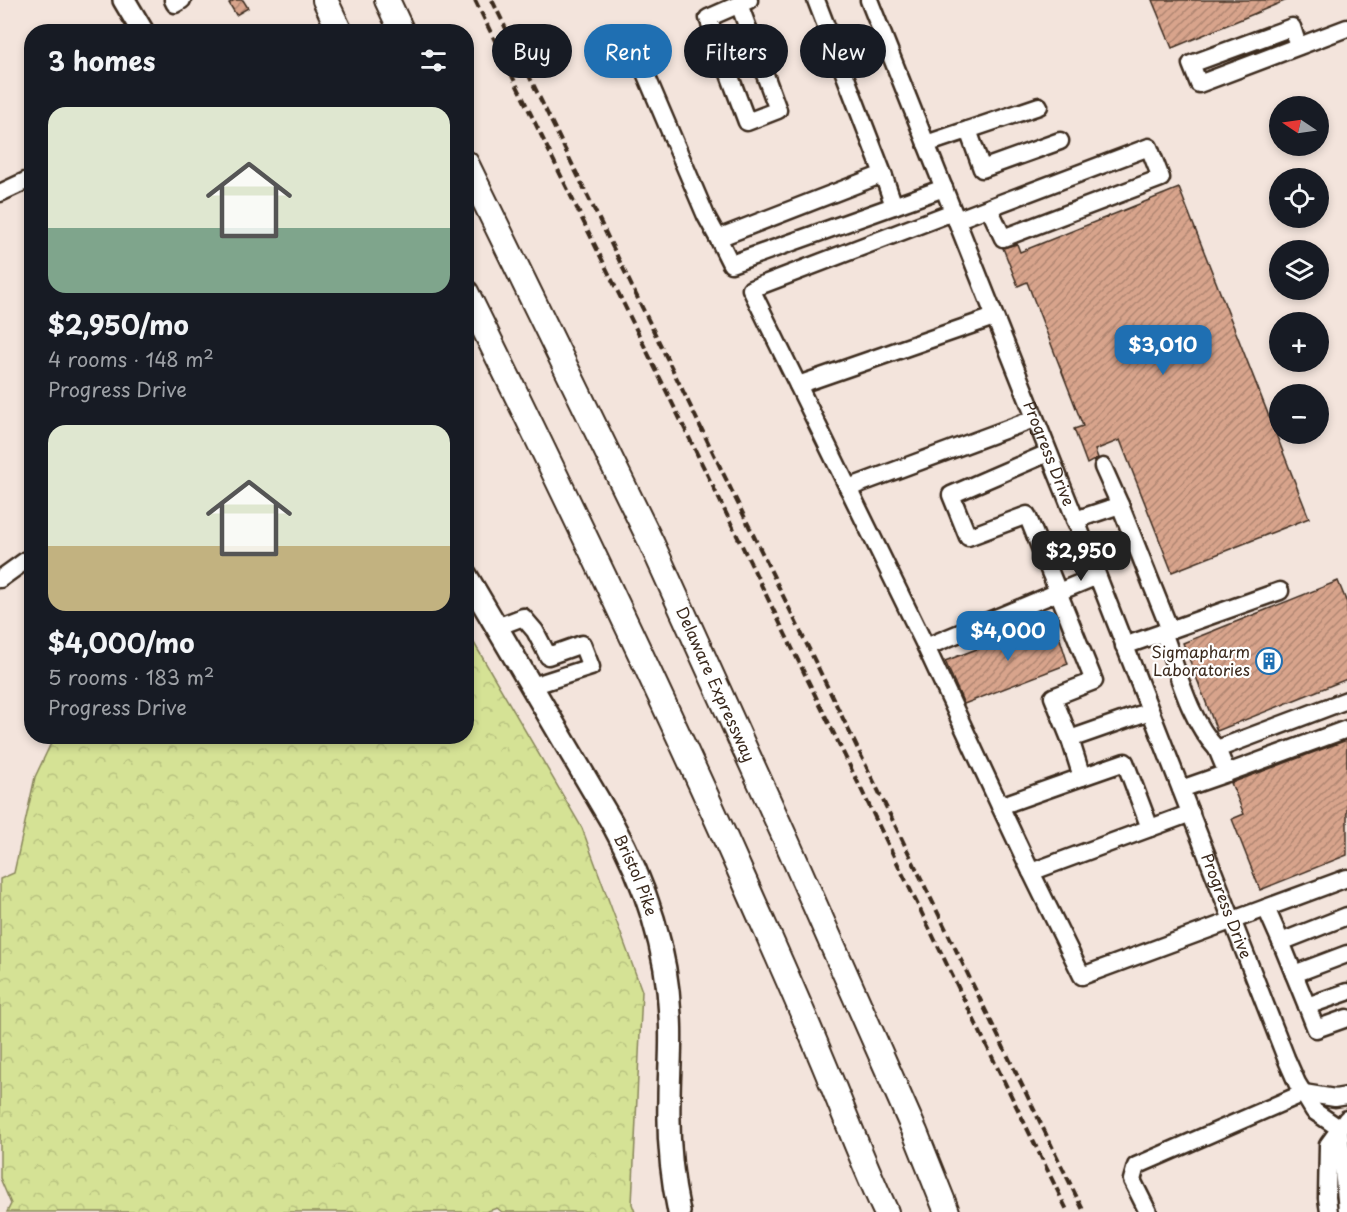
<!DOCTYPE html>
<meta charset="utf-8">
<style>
:root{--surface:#171b24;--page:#242831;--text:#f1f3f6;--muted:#9ea1a6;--accent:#1f6fb2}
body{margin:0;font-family:"Playpen Sans",sans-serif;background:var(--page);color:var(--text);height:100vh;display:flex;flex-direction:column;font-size:22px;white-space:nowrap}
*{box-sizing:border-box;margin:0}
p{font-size:20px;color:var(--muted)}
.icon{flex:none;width:33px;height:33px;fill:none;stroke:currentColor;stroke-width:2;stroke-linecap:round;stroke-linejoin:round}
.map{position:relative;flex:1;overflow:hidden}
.details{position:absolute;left:24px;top:24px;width:450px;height:720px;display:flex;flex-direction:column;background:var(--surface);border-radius:24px;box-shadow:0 3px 9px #0003}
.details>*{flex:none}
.top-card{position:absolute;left:492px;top:24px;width:570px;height:54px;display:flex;gap:12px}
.needle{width:39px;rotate:283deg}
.buttons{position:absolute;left:1269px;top:96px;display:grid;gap:12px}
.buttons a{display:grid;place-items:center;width:60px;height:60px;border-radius:50%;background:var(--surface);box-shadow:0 3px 9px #0003;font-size:30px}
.price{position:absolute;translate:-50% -51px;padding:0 14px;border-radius:12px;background:var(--accent);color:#fff;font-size:20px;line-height:39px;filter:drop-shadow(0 2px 3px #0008)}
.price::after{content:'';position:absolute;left:50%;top:36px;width:18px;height:14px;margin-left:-9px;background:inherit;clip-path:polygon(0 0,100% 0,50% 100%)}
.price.on{background:#222;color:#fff}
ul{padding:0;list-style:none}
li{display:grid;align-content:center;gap:12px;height:318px;padding:0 24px}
li span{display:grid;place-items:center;height:186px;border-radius:18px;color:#555}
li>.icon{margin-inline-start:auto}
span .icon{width:108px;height:108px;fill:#fffc;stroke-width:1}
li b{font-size:26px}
h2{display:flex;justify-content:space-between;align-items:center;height:72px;padding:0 24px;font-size:26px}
.tag{padding:0 21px;border-radius:27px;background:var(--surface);box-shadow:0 3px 9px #0003;font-size:21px;line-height:54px}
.tag.on{background:var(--accent);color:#fff}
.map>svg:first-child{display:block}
.forest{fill:url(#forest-crowns);stroke:#88865a;stroke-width:1.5}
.building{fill:url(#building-hatch);stroke:#3b2a1e;stroke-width:1.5}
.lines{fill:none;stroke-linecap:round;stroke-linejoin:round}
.minor-casing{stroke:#3b2a1e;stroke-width:21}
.major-casing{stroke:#3b2a1e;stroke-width:26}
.highway-casing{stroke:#3b2a1e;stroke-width:28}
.minor{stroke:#fff;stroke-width:16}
.major{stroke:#fff;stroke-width:21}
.highway{stroke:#fff;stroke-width:24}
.rail{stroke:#3b2a1e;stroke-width:4;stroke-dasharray:9 4.5;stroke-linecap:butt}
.labels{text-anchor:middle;stroke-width:4.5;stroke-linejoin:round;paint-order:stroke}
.street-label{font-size:16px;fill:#3b2a1e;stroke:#fff}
.poi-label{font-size:16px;fill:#3b2a1e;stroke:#fff;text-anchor:end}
</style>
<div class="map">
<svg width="1347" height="1212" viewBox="0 0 1347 1212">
<defs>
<pattern id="forest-crowns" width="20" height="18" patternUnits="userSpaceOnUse" patternTransform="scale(1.5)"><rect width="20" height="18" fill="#d5e295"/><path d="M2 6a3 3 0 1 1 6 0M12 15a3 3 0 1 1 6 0" fill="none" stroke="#b8c280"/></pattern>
<pattern id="building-hatch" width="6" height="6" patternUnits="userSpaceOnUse" patternTransform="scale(1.5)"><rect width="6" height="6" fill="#d8a48c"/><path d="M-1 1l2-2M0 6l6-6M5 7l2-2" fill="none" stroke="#b08672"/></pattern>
</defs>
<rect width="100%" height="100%" fill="#f3e4dc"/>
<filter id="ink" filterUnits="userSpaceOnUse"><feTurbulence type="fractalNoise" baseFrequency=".0167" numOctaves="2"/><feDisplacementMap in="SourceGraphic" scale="12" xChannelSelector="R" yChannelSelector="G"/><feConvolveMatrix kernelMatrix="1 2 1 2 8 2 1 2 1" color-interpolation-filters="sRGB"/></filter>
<g filter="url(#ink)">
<!-- forest -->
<polygon class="forest" points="467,631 582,828 642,991 632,1204 635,1212 502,1212 497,1208 485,1212 7,1212 11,1204 0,1178 0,879 14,873 35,777 54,737 466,736"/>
<!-- building -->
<g class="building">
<polygon points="234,0 243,0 248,8 236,15 229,3"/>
<polygon points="1152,0 1287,0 1172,48"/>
<polygon points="1179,188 1309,518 1172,572 1120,440 1095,450 1098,458 1087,464 1074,429 1083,426 1027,282 1018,286 1003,248 1017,244 1020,252"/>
<polygon points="1338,581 1347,603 1347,679 1217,731 1183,643"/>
<polygon points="1054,620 1068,664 964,704 945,661"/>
<polygon points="1347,740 1347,855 1260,890 1232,819 1244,814 1231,783"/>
</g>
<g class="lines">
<defs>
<g id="minor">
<polyline points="173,0 175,4 182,0"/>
<polyline points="816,0 883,174 718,238 731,264 944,188"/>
<path id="s1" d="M869,0L1080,531L1286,1058L1297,1083L1314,1111L1339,1128"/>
<polyline points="739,4 778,110 747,122 708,18 749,0"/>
<polyline points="1298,46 1292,27 1191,64 1199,84 1347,28"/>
<polyline points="635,49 706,216 718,238"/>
<polyline points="968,130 982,169 1060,141"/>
<polyline points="926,144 1039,106"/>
<polyline points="883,174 894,206"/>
<polyline points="0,193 32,178"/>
<polyline points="953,212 751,289 926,647 1097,576"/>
<polyline points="956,220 1149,147 1161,178 1003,238 989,208"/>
<polyline points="798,385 994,317"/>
<polyline points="1048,453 951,495 968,537 1027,515 1094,681 1053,697 1070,739 1150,711"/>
<polyline points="1103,467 1120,505"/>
<polyline points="848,488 1034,419"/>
<polyline points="1075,520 1120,505 1170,630 1124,646"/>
<polyline points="0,579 32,556"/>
<polyline points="497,627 523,617 535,631 548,656 582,644 591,667 532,686"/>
<polyline points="1170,630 1280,591"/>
<path d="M1163,632C1178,671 1188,718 1217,749"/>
<polyline points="926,647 1000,806"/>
<polyline points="1070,739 1082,777 1000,806 1031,872 1191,813"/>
<polyline points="1227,773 1347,729"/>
<polyline points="1082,777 1125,762 1150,828"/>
<polyline points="1181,789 1227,773 1217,749 1347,700"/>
<polyline points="1031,872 1082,976 1347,878"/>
<polyline points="1266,908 1281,942 1347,916"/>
<polyline points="1281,942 1307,1006 1347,992"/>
<polyline points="1294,974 1347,954"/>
<polyline points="1307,1006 1316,1029 1347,1018"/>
<polyline points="1339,1128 1347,1210"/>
<polyline points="1148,1212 1132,1180 1136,1166 1304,1093 1335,1098 1347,1096"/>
<polyline points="1329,1212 1327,1198 1328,1145 1347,1119"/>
</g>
<g id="major">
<polyline points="124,0 143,32"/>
<path id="s2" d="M466,575L611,821C645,882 667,946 670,1016C672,1044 669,1071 669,1099C668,1137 671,1175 679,1212"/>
</g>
<g id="highway">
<polyline points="325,0 340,32"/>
<polyline points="387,0 402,32"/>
<path id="s3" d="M466,163L652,544L787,842L915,1132L947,1212"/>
<path d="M466,292C562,487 656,682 744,880C770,939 797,998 821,1057C843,1109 862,1161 886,1212"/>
</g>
</defs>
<!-- minor casing -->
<use href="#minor" class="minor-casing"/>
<!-- major casing -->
<use href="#major" class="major-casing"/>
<!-- highway casing -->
<use href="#highway" class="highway-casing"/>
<!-- minor -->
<use href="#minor" class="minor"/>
<!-- major -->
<use href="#major" class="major"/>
<!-- highway -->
<use href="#highway" class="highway"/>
<!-- rail -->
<g class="rail">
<polyline points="475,0 1068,1212"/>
<polyline points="492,0 1084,1212"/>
</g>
</g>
</g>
<!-- icons -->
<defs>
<symbol id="building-ring" viewBox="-11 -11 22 22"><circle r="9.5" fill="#fff" stroke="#1f6fb2" stroke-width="1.5"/><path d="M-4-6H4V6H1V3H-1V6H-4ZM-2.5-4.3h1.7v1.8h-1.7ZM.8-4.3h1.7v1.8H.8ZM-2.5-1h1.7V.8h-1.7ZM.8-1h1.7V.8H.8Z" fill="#1f6fb2"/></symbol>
</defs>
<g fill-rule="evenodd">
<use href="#building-ring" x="1254" y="646" width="30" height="30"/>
</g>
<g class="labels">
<!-- street labels -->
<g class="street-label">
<text dy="6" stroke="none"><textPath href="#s1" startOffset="488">Progress Drive</textPath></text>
<text dy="6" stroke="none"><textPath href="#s3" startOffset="578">Delaware Expressway</textPath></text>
<text dy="6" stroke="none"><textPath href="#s2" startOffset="345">Bristol Pike</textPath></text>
<text dy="6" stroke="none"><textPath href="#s1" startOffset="974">Progress Drive</textPath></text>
</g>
<!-- poi labels -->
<g class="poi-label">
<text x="1250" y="658">Sigmapharm<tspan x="1250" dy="18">Laboratories</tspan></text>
</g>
</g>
</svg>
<div class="buttons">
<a><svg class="needle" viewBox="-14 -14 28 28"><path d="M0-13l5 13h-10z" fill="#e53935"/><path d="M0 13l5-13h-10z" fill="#9ea1a6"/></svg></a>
<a><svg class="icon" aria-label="locate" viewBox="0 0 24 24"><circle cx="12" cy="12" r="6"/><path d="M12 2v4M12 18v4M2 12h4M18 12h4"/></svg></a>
<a><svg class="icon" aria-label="layers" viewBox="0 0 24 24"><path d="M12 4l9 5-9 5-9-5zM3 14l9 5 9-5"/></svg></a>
<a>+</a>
<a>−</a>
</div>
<b class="price" style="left:1163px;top:376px">$3,010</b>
<b class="price on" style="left:1081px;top:582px">$2,950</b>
<b class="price" style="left:1008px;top:662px">$4,000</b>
<div class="top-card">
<a class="tag">Buy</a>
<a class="tag on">Rent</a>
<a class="tag">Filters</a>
<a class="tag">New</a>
</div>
<section class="details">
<h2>3 homes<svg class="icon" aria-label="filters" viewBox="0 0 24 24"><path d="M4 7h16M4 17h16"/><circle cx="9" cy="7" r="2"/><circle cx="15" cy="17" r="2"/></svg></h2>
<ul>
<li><span style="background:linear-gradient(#dfe7d0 65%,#7fa58c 0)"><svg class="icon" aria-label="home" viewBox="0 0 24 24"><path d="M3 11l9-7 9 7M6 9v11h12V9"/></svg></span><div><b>$2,950/mo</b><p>4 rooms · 148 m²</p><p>Progress Drive</p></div></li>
<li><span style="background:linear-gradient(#dfe7d0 65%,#c2b280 0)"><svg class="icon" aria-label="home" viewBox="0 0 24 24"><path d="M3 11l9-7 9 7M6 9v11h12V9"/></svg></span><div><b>$4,000/mo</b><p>5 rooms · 183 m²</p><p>Progress Drive</p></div></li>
</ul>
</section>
</div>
